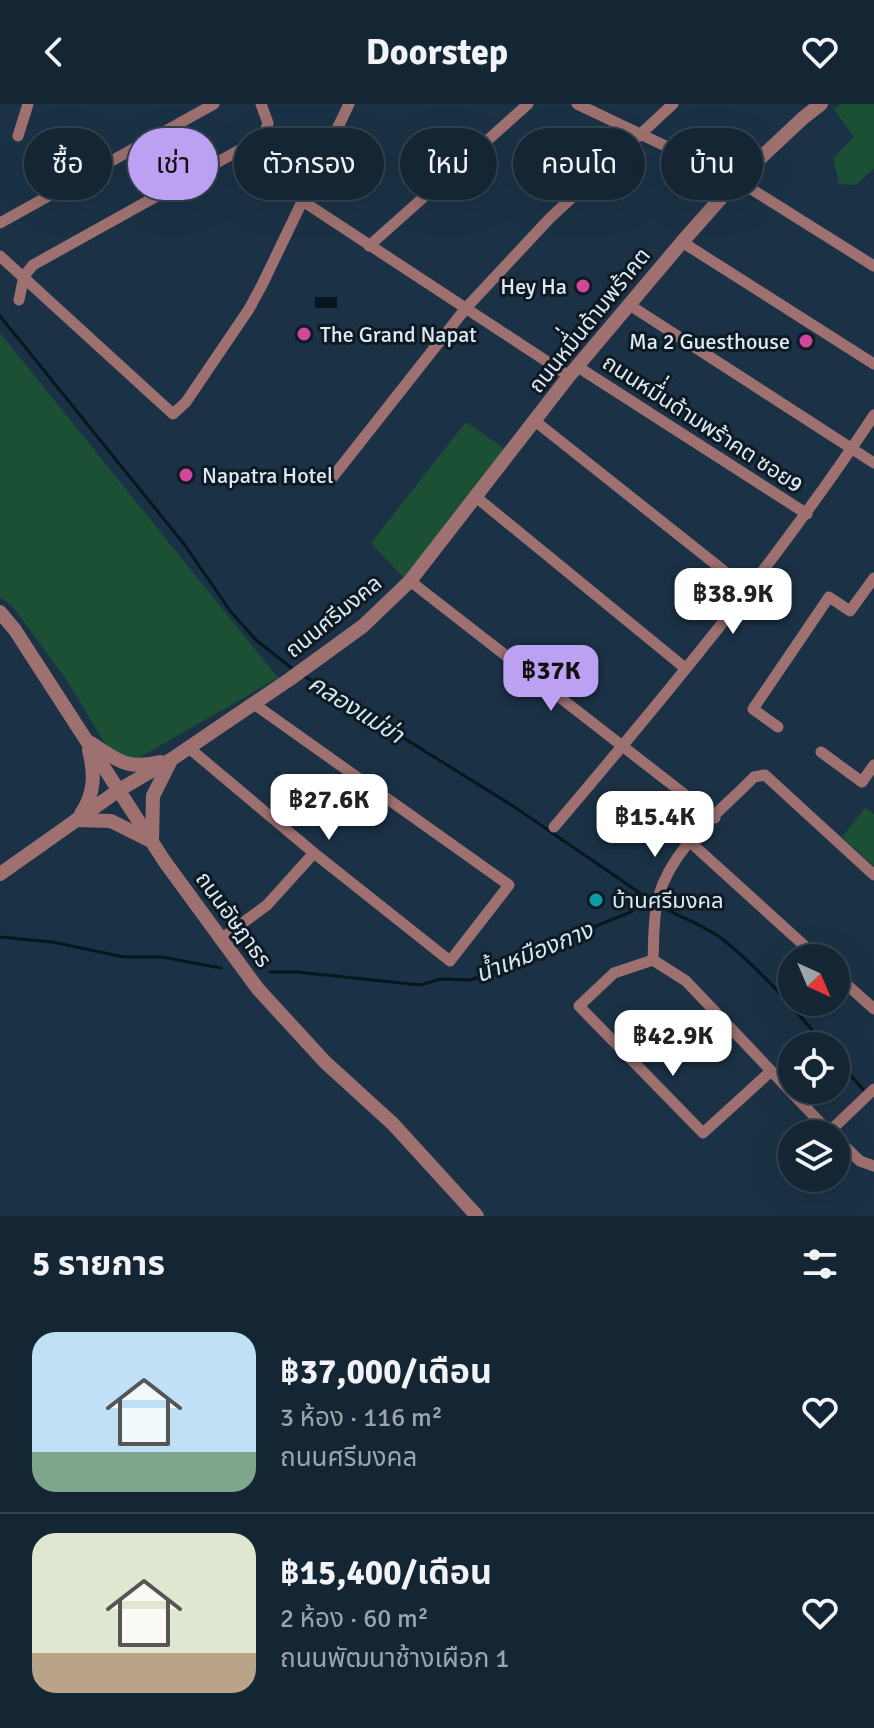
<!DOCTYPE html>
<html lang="th">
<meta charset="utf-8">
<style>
:root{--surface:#142634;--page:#213240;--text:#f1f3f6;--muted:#9da5ac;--line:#33434f;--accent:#bca0f2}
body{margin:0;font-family:Signika,"Noto Sans Thai",sans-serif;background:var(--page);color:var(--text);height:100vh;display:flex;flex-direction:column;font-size:30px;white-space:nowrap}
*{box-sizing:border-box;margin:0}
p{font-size:26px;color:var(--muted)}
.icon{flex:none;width:44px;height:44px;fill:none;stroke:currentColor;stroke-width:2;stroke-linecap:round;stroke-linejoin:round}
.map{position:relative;height:1112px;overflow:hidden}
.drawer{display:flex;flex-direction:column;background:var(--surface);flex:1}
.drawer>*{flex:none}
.banner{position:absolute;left:24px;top:24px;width:826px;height:72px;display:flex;gap:16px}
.needle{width:52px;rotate:136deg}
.tools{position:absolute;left:778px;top:840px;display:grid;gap:16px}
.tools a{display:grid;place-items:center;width:72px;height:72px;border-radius:50%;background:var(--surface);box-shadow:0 8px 32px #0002,0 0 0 2px var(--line);font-size:40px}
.price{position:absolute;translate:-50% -68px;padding:0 18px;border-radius:16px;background:#fff;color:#222;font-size:26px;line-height:52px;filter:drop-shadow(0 2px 4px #0008)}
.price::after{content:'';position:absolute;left:50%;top:48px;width:24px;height:18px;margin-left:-12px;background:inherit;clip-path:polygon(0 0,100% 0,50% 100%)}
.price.active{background:var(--accent);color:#111}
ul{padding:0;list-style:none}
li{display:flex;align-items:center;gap:24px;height:200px;padding:0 32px}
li+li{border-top:2px solid var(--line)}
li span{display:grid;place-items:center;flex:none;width:224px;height:160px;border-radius:24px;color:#555}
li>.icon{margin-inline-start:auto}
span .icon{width:96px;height:96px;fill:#fffc;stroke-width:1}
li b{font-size:34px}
h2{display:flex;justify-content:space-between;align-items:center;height:96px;padding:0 32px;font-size:34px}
.chip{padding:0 28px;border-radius:36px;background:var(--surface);box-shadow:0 8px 32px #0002,0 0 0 2px var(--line);font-size:28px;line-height:72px}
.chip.active{background:var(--accent);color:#111}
header{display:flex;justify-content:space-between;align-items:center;height:104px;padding:0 32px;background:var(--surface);font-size:36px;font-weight:700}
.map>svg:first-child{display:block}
.green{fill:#1b5034}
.water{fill:#06181d}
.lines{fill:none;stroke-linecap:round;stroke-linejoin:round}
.stream{stroke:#06181d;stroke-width:3}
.minor{stroke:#9e7170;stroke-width:11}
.tertiary{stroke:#9e7170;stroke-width:14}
.hotel-dot{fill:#d1479c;stroke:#0f1922;stroke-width:3}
.culture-dot{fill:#0f9aa8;stroke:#0f1922;stroke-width:3}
.labels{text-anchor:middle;stroke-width:6;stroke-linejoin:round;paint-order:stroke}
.poi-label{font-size:22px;fill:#dceaf7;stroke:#0f1922;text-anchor:start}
.street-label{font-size:22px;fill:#dceaf7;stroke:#0f1922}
.water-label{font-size:24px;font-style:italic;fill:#cee9f2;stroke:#0f1922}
</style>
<header><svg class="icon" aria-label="back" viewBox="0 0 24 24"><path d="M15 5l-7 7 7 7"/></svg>Doorstep<svg class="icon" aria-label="heart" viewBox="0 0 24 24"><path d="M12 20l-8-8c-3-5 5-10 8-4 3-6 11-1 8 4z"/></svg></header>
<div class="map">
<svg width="874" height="1112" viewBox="0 0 874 1112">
<rect width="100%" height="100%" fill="#1b3246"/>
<!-- green -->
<g class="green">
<polygon points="841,0 874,0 874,64 856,81 839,80 833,54 854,33 834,5"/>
<polygon points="0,229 278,574 135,656 112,651 66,575 13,503 0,493"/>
<polygon points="466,318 508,347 404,474 371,439"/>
<polygon points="865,704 874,710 874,762 842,733"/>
</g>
<!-- water -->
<rect class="water" x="315" y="193" width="22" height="11"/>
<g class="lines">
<!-- stream -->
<g class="stream">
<polyline points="0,212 184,440 231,508 256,536 294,566"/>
<polyline points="304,572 513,702 653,798"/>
<path d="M660,802C681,814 707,822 726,838C764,869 794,905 826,942"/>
<polyline points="0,833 52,838 124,853 162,853 221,864"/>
<polyline points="270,868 297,868 420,881 441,875 470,876 504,865 556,838 631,808 646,794"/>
<polyline points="836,954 866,989"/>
</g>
<!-- minor -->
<g class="minor">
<polyline points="577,0 737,76 874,162"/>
<polyline points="18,32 28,0"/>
<polyline points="304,98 569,272"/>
<polyline points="0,119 214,0"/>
<polyline points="682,138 874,260"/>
<polyline points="369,142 528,0"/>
<polyline points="0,152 173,310 186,298 249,205 262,181 349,0"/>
<polyline points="19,196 24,172 33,161 263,33 268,19 261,0"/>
<polyline points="628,200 874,359"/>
<polyline points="578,263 807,410"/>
<polyline points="535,317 748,486"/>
<polyline points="332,374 466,204 550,114 673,0"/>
<polyline points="476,393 685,564"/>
<polyline points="410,477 715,714"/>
<polyline points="778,623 753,605 829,493 850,507 874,474"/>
<polyline points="189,644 314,749 450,857 509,781 254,600"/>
<polyline points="821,648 862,678 874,661"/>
<path d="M554,723C667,590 778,456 874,311"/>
<polyline points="689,737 818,854"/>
<polyline points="220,836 267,801 314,749"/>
<path d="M653,856C654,836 653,814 658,794C672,743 718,710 754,673L765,671L874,771"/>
<polyline points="836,871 874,905"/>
<polyline points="770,968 703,1029 579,902 614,869 653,856 686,877 831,1030"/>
<polyline points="829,1028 874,985"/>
<polyline points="836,1034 860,1057 874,1062"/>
</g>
<!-- tertiary -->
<g class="tertiary">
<polyline points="0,508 15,526 165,758 258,885 325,958 393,1020 477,1112"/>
<path d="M91,639C118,657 128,666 160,658"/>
<path d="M81,710C95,689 95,670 89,646"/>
<polyline points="76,716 111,717 151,737"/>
<polyline points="152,737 153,692 170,658"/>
<polyline points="0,770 119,686 172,655 290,575 363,522 410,477 569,272 682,138 737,76 803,14 821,0"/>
</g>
</g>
<!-- markers -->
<g class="hotel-dot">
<circle cx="583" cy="182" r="8"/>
<circle cx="304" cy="230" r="8"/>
<circle cx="806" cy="237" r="8"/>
<circle cx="186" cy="371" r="8"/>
</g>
<circle class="culture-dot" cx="596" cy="796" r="8"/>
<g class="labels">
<!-- poi labels -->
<g class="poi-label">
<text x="567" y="190" text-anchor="end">Hey Ha</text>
<text x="320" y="238">The Grand Napat</text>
<text x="790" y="245" text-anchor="end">Ma 2 Guesthouse</text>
<text x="202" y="379">Napatra Hotel</text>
<text x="612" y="804">บ้านศรีมงคล</text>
</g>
<!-- street labels -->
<g class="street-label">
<text transform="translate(589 216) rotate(-51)" y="8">ถนนหมื่่นด้ามพร้าคต</text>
<text transform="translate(703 319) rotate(33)" y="8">ถนนหมื่่นด้ามพร้าคต ซอย9</text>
<text transform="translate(333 512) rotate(-39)" y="8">ถนนศรีมงคล</text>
<text transform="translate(234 815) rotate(54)" y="8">ถนนอัษฎาธร</text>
</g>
<!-- water labels -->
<g class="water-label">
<text transform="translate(356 605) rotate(32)" y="8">คลองแม่ข่า</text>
<text transform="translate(534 848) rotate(-22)" y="8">น้ำเหมืองกาง</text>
</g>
</g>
</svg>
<div class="tools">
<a><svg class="needle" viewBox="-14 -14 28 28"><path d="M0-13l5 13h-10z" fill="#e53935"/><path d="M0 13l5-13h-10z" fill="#9da5ac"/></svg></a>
<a><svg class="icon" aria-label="locate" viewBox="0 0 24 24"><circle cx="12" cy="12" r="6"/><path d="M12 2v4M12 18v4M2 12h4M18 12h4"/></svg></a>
<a><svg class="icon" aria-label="layers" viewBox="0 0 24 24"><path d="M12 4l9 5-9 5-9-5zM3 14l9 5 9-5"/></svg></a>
</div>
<b class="price" style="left:733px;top:532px">฿38.9K</b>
<b class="price active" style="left:551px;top:609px">฿37K</b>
<b class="price" style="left:329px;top:738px">฿27.6K</b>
<b class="price" style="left:655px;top:755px">฿15.4K</b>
<b class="price" style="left:673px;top:974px">฿42.9K</b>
<div class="banner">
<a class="chip">ซื้อ</a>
<a class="chip active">เช่า</a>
<a class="chip">ตัวกรอง</a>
<a class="chip">ใหม่</a>
<a class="chip">คอนโด</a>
<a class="chip">บ้าน</a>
</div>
</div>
<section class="drawer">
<h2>5 รายการ<svg class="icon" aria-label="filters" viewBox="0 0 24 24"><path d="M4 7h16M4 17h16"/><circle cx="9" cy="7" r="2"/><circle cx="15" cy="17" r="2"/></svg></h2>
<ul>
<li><span style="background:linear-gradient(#bfe0f5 75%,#7fa58c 0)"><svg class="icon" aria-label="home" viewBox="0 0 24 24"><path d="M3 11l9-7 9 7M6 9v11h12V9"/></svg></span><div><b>฿37,000/เดือน</b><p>3 ห้อง · 116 m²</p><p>ถนนศรีมงคล</p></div><svg class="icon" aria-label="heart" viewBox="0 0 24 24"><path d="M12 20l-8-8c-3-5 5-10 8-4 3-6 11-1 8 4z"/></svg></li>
<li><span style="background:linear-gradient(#dfe7d0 75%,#b9a48a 0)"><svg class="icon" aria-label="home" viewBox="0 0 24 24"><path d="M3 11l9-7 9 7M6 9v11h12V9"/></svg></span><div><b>฿15,400/เดือน</b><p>2 ห้อง · 60 m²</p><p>ถนนพัฒนาช้างเผือก 1</p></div><svg class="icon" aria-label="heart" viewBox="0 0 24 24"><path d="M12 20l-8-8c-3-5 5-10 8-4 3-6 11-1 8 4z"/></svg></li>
</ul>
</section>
